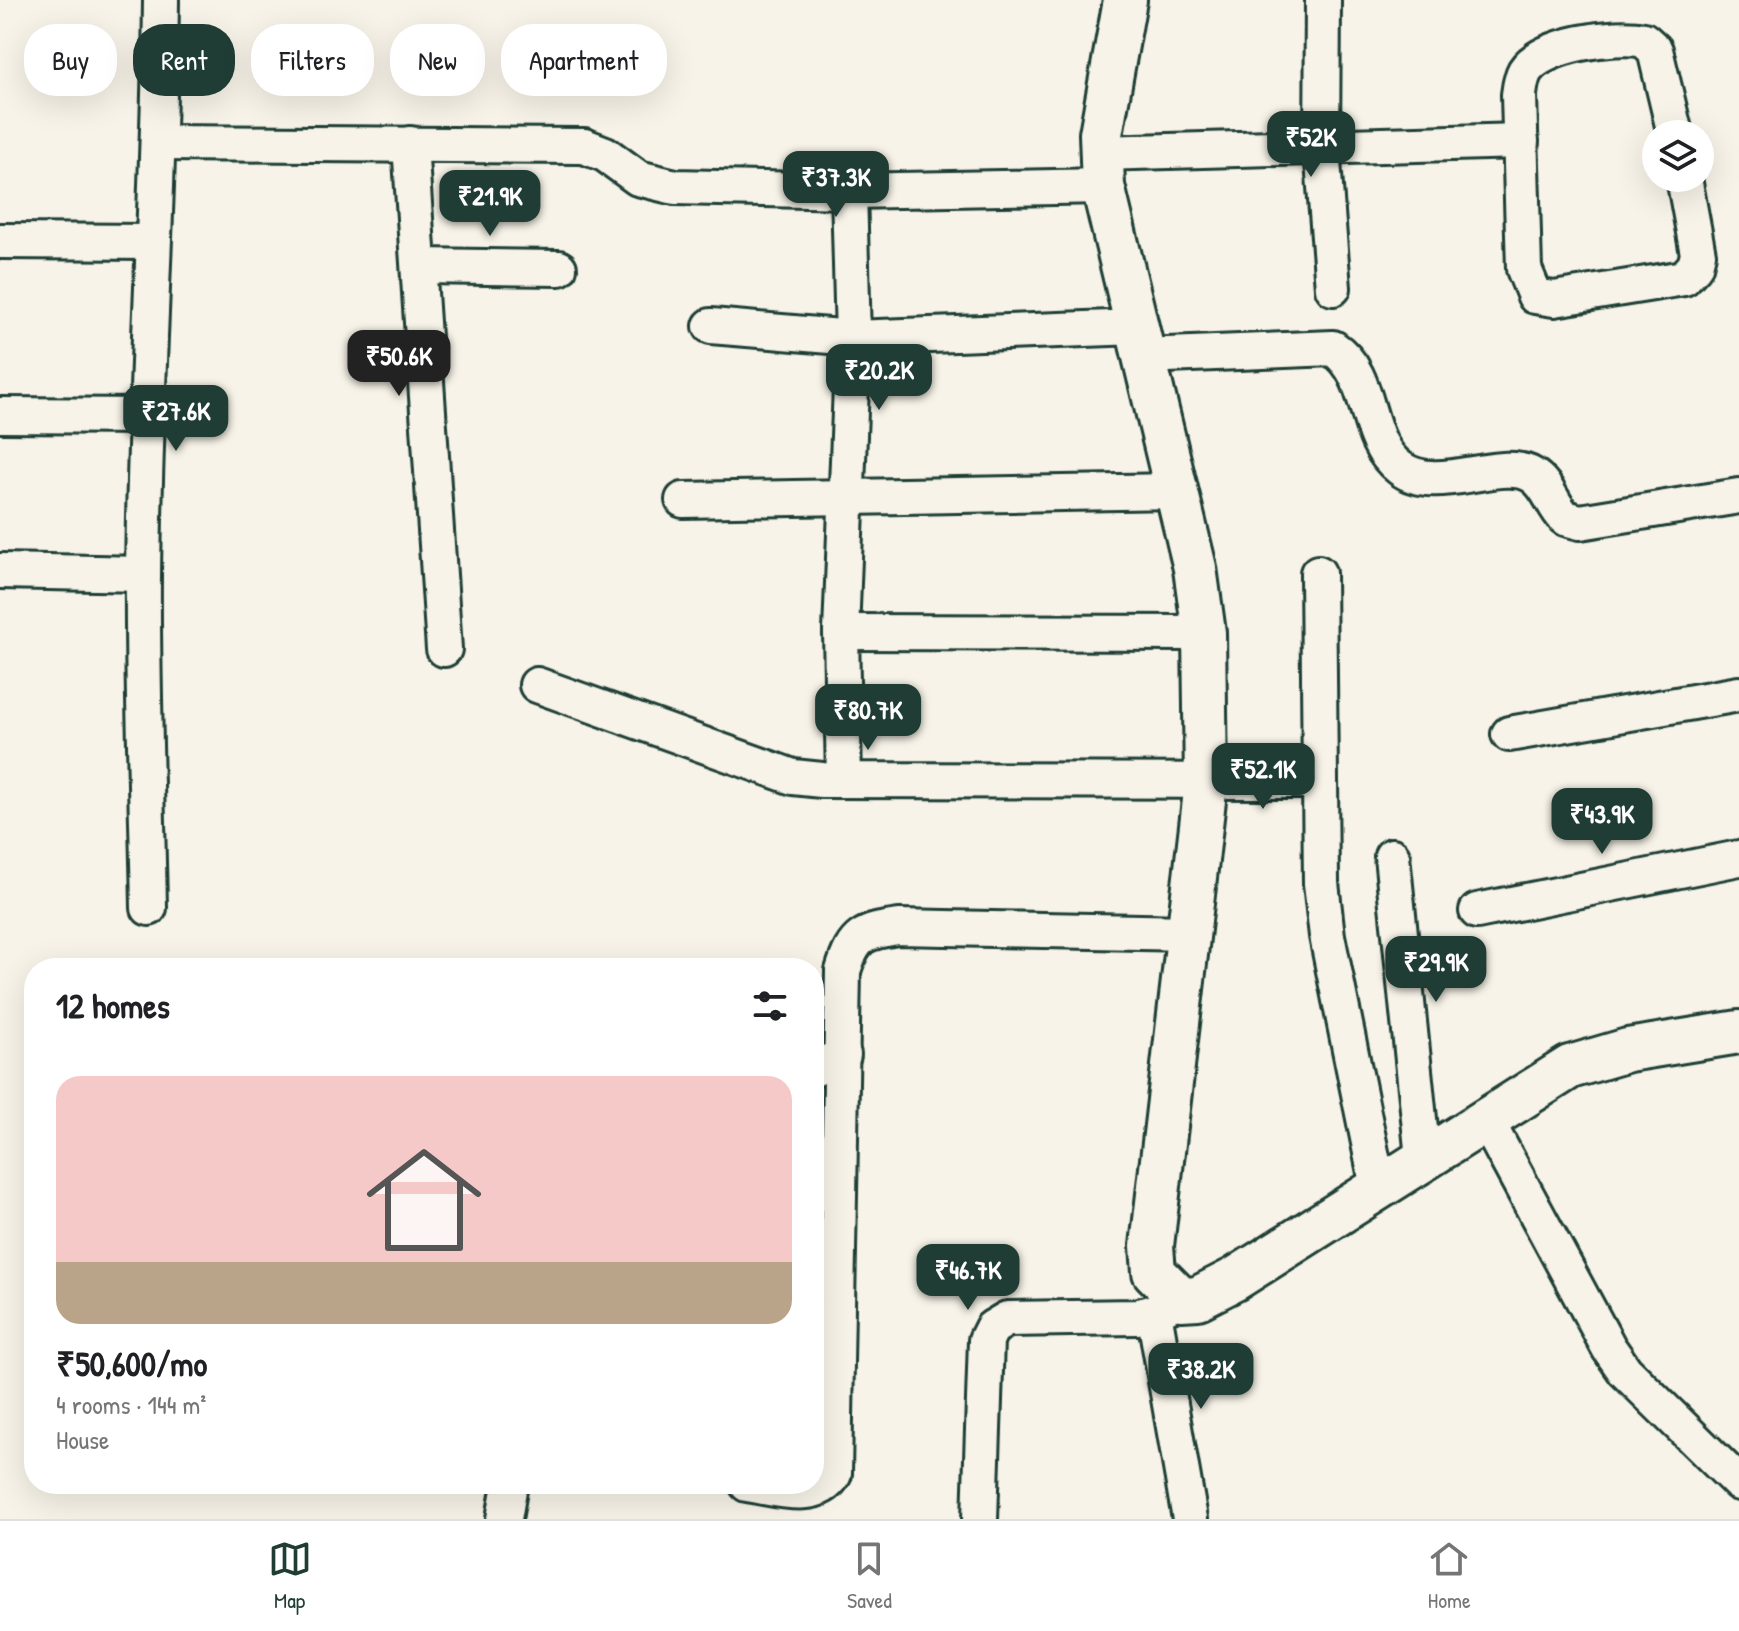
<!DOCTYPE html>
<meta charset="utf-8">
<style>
:root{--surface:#fff;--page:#f2f2f2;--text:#202124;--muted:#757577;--line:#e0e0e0;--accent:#1f3d34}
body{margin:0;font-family:"Patrick Hand",sans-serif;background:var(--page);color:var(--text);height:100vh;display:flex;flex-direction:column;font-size:30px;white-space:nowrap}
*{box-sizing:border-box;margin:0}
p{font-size:26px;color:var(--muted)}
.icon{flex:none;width:44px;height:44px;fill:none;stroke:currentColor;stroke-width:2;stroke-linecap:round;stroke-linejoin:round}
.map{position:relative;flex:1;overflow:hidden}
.panel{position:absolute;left:24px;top:958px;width:800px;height:536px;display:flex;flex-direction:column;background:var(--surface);border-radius:32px;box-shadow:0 8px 32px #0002}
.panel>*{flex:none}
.hud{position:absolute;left:24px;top:24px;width:800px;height:72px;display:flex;gap:16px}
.fabs{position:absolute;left:1642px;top:120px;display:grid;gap:16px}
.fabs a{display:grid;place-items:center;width:72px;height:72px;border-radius:50%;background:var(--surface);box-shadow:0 8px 32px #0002;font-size:40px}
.price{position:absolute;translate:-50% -68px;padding:0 18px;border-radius:16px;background:var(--accent);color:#fff;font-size:26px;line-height:52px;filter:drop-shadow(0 2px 4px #0008)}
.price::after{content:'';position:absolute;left:50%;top:48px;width:24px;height:18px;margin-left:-12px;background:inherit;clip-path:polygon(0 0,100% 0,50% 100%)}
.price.current{background:#222;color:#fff}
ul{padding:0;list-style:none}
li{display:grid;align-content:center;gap:16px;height:424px;padding:0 32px}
li span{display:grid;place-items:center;height:248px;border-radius:24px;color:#555}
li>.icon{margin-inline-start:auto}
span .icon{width:144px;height:144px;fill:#fffc;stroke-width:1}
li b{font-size:34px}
h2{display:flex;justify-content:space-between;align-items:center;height:96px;padding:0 32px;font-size:34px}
.pill{padding:0 28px;border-radius:32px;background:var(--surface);box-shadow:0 8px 32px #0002;font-size:28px;line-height:72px}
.pill.current{background:var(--accent);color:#fff}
.tabs{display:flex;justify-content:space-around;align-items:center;height:112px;border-top:2px solid var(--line);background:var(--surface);font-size:22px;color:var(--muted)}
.tabs a{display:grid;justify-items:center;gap:4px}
.tabs .current{color:var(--accent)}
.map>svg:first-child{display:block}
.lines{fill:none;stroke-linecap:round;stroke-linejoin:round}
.minor-casing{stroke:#1f3d34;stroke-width:40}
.tertiary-casing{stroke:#1f3d34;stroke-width:48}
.minor{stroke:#f7f3e8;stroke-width:34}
.tertiary{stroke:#f7f3e8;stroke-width:42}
</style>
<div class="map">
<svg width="1739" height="1519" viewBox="0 0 1739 1519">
<rect width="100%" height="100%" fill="#f7f3e8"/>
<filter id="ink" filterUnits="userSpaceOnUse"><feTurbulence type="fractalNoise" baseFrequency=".0125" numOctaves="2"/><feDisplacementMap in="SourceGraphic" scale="16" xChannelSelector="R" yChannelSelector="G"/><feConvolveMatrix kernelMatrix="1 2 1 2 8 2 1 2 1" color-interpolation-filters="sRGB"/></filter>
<g filter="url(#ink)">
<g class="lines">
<defs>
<g id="minor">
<polyline points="1323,0 1322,149 1333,288"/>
<path d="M1675,134L1655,50L1644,40C1615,34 1542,44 1525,71C1521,78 1520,87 1519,95L1524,269L1535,296L1554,299L1684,278L1695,266L1698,254L1684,178"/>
<polyline points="160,143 584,146 605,154 638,178 675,187 849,191 1103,186"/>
<polyline points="410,144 444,649"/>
<polyline points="1100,153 1521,141"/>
<polyline points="0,241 153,242"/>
<polyline points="421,266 559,268"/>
<polyline points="711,326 853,338 1137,327"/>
<path d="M1144,356L1333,348C1375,376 1361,439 1400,468C1437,496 1501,456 1532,475C1548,484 1552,505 1565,518L1580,522L1739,496"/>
<polyline points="0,415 148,416"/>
<polyline points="683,500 1176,491"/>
<polyline points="0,571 143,574"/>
<polyline points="1318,573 1321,883 1327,936 1378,1187"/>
<polyline points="841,632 1204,633"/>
<polyline points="537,685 793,777 822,780 1319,781"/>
<polyline points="1509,734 1739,694"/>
<polyline points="844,780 841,632 853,338 849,191"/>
<polyline points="1392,856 1423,1158"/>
<path d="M149,908C147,797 142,686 143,575C145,383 159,192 161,0"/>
<polyline points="1477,911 1739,858"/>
<polyline points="814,1069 843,1055"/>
<polyline points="1485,1118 1609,1348 1625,1371 1739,1483"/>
<polyline points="1154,1312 1190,1519"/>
<path d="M747,1484C775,1488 818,1503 834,1474L843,971C854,935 863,932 899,927L1189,933"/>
<polyline points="504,1519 510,1484"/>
<polyline points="980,1519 986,1340 992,1328 1007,1319 1136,1317 1154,1312 1181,1299"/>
</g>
<polyline id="tertiary" points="1125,0 1101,134 1103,186 1195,568 1204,633 1206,783 1152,1246 1154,1272 1181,1299 1198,1298 1235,1279 1570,1067 1628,1050 1739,1032"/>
</defs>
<!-- minor casing -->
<use href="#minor" class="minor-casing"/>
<!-- tertiary casing -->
<use href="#tertiary" class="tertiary-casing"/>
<!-- minor -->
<use href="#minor" class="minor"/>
<!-- tertiary -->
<use href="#tertiary" class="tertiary"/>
</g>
</g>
</svg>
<div class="fabs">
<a><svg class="icon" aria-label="layers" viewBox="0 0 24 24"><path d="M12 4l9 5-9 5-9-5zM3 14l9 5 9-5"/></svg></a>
</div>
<b class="price" style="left:1311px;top:179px">₹52K</b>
<b class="price" style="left:836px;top:219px">₹37.3K</b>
<b class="price" style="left:490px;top:238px">₹21.9K</b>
<b class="price current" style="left:399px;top:398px">₹50.6K</b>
<b class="price" style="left:879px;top:412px">₹20.2K</b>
<b class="price" style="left:176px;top:453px">₹27.6K</b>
<b class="price" style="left:868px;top:752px">₹80.7K</b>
<b class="price" style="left:1263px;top:811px">₹52.1K</b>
<b class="price" style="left:1602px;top:856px">₹43.9K</b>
<b class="price" style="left:1436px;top:1004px">₹29.9K</b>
<b class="price" style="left:968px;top:1312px">₹46.7K</b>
<b class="price" style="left:1201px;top:1411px">₹38.2K</b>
<div class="hud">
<a class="pill">Buy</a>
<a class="pill current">Rent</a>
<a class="pill">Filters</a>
<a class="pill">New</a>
<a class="pill">Apartment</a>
</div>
<section class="panel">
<h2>12 homes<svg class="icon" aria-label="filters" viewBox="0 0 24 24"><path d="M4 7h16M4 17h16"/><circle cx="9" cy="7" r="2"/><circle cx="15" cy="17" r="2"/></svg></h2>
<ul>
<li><span style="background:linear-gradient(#f6c9c9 75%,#b9a48a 0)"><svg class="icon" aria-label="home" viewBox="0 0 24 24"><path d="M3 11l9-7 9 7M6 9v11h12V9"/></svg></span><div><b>₹50,600/mo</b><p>4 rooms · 144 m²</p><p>House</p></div></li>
</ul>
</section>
</div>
<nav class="tabs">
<a class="current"><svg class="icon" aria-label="map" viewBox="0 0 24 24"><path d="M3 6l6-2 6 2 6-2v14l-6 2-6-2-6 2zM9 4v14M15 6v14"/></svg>Map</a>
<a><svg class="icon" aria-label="saved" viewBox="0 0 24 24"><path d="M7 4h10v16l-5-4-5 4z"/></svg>Saved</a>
<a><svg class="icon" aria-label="home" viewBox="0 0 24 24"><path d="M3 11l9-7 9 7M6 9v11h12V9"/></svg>Home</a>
</nav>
